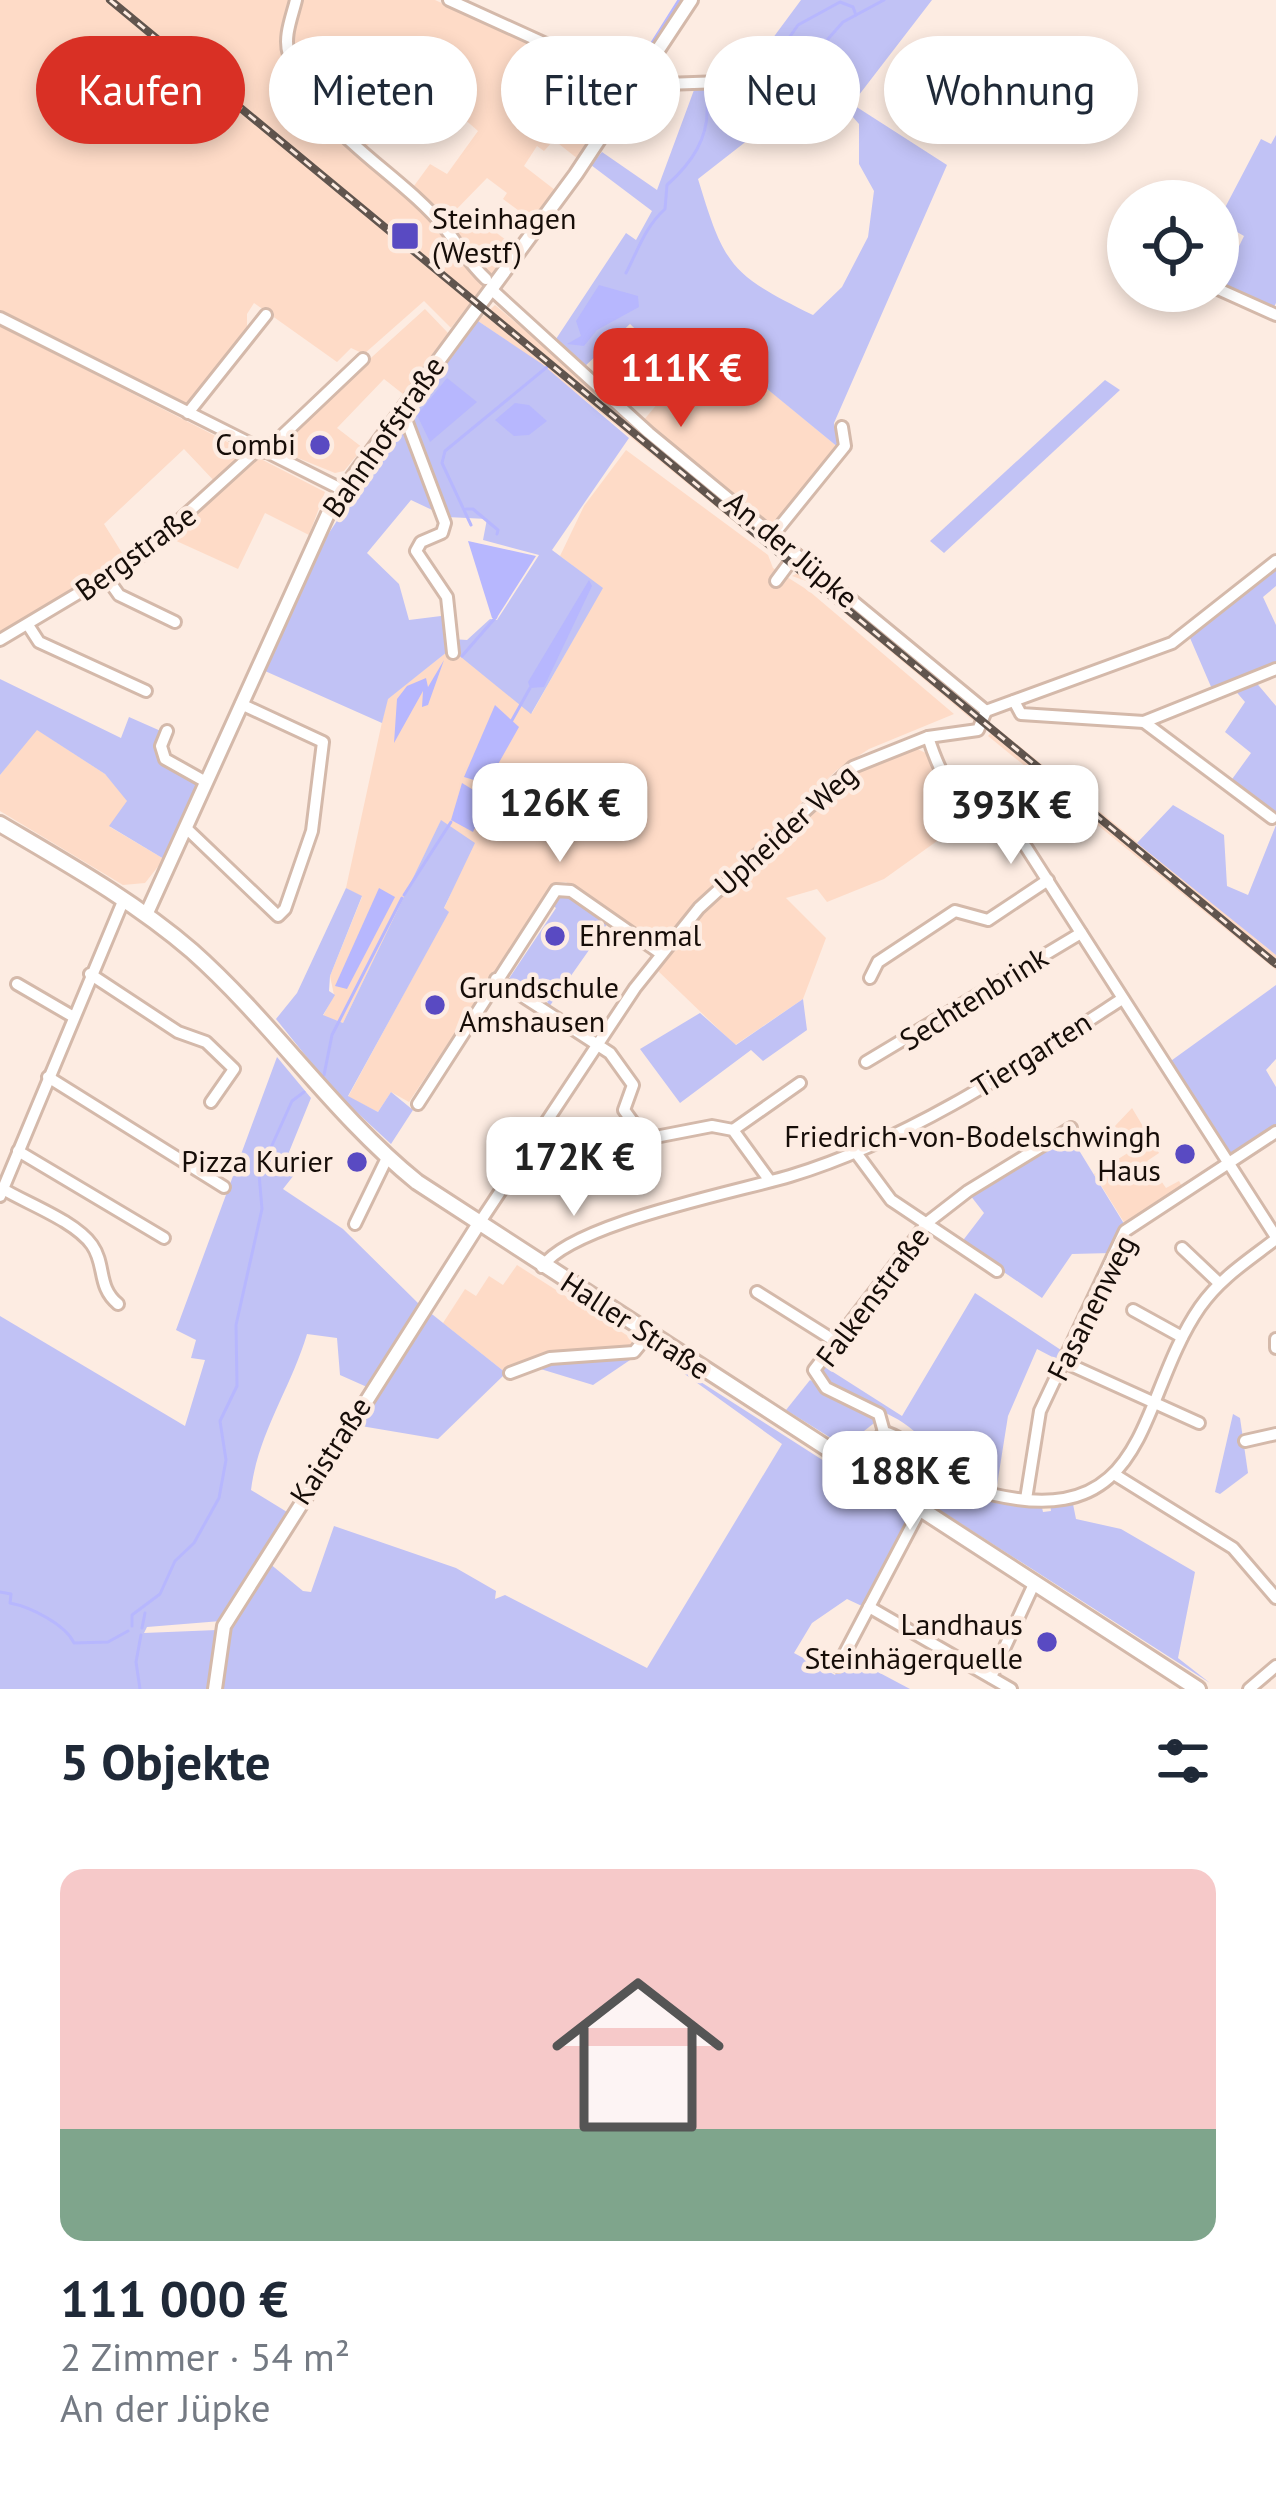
<!DOCTYPE html>
<html lang="de">
<meta charset="utf-8">
<style>
:root{--surface:#fff;--page:#f6f6f7;--text:#1f2937;--muted:#747a83;--accent:#d93025}
body{margin:0;font-family:"PT Sans",sans-serif;background:var(--page);color:var(--text);height:100vh;display:flex;flex-direction:column;font-size:45px;white-space:nowrap}
*{box-sizing:border-box;margin:0}
p{font-size:39px;color:var(--muted)}
.icon{flex:none;width:66px;height:66px;fill:none;stroke:currentColor;stroke-width:2;stroke-linecap:round;stroke-linejoin:round}
.map{position:relative;height:1689px;overflow:hidden}
.side{display:flex;flex-direction:column;background:var(--surface);flex:1}
.side>*{flex:none}
.guide{position:absolute;left:36px;top:36px;width:1206px;height:108px;display:flex;gap:24px}
.tools{position:absolute;left:1107px;top:180px;display:grid;gap:24px}
.tools a{display:grid;place-items:center;width:132px;height:132px;border-radius:50%;background:var(--surface);box-shadow:0 6px 18px #0003;font-size:60px}
.price{position:absolute;translate:-50% -102px;padding:0 27px;border-radius:24px;background:#fff;color:#222;font-size:39px;line-height:78px;filter:drop-shadow(0 3px 6px #0008)}
.price::after{content:'';position:absolute;left:50%;top:72px;width:36px;height:27px;margin-left:-18px;background:inherit;clip-path:polygon(0 0,100% 0,50% 100%)}
.price.on{background:var(--accent);color:#fff}
ul{padding:0;list-style:none}
li{display:grid;align-content:center;gap:24px;height:636px;padding:0 60px}
li span{display:grid;place-items:center;height:372px;border-radius:24px;color:#555}
li>.icon{margin-inline-start:auto}
span .icon{width:216px;height:216px;fill:#fffc;stroke-width:1}
li b{font-size:51px}
h2{display:flex;justify-content:space-between;align-items:center;height:144px;padding:0 60px;font-size:51px}
.chip{padding:0 42px;border-radius:54px;background:var(--surface);box-shadow:0 6px 18px #0003;font-size:42px;line-height:108px}
.chip.on{background:var(--accent);color:#fff}
.map>svg:first-child{display:block}
.built{fill:#fedbc7;fill-rule:evenodd}
.green{fill:#c1c2f5;fill-rule:evenodd}
.water{fill:#b7b7fe}
.lines{fill:none;stroke-linecap:round;stroke-linejoin:round}
.stream{stroke:#b7b7fe;stroke-width:3}
.minor-casing{stroke:#d4b9aa;stroke-width:16}
.tertiary-casing{stroke:#d4b9aa;stroke-width:18}
.secondary-casing{stroke:#d4b9aa;stroke-width:20}
.minor{stroke:#fff;stroke-width:10}
.tertiary{stroke:#fff;stroke-width:12}
.secondary{stroke:#fff;stroke-width:14}
.rail-casing{stroke:#61554e;stroke-width:8}
.rail{stroke:#fdece2;stroke-width:3;stroke-dasharray:9;stroke-linecap:butt}
.poi-dot{fill:#594ac2;stroke:#fdece2;stroke-width:4.5}
.labels{text-anchor:middle;stroke-width:9;stroke-linejoin:round;paint-order:stroke}
.poi-label{font-size:30px;fill:#160d08;stroke:#fdece2;text-anchor:end}
.street-label{font-size:30px;fill:#160d08;stroke:#fdece2}
</style>
<div class="map">
<svg width="1276" height="1689" viewBox="0 0 1276 1689">
<rect width="100%" height="100%" fill="#fdece2"/>
<!-- built -->
<g class="built">
<path d="M0,0H435L610,80L618,95L610,111L554,76L538,100L540,109L549,103L597,132L578,159L554,140L544,151L537,146L524,166L555,190L533,221L503,199L507,193L487,178L446,220L452,225L466,210L514,246L451,328L424,301L364,354L351,348L337,362L254,303L247,314V333L188,404L0,311ZM454,110L478,131L447,174L430,164L411,190L367,146L395,118L412,133L423,126L434,135Z"/>
<polygon points="495,305 771,539 780,559 542,365 478,321"/>
<polygon points="425,309 448,333 403,394 384,379 337,428 363,448 344,471 335,473 278,450 278,442"/>
<polygon points="0,326 249,453 218,485 184,449 104,524 127,561 0,635"/>
<polygon points="710,341 839,448 773,528 643,421"/>
<polygon points="626,450 768,555 773,568 809,591 954,714 869,749 837,770 713,885 660,944 566,882 554,883 409,1102 391,1092 378,1112 348,1097 448,912 444,909 457,879 441,821 343,1023 323,1016 334,995 330,976 362,897 346,888 387,699 447,652 457,653 532,713 602,588 560,556 584,506"/>
<polygon points="257,457 325,492 309,535 265,513 238,569 172,539"/>
<polygon points="805,569 976,710 975,722 806,581 792,576"/>
<polygon points="996,727 1276,955 1276,970 988,736"/>
<polygon points="36,729 105,774 128,801 110,827 164,859 145,883 123,885 0,811 0,775"/>
<polygon points="915,748 928,754 947,796 972,816 884,879 827,902 817,889 786,898 826,938 803,999 735,1045 657,970 702,915 834,792 859,771"/>
<polygon points="1132,1108 1159,1153 1147,1161 1166,1188 1179,1181 1183,1188 1127,1227 1094,1174 1131,1151 1115,1126"/>
<polygon points="517,1265 639,1343 637,1347 506,1373 443,1323 465,1289 476,1296 489,1276 503,1285"/>
</g>
<!-- green -->
<g class="green">
<path d="M801,0H932L852,104L947,165L834,423L839,448L710,342L669,390L654,347L630,324L583,368L554,342L626,233L636,240L652,211L591,165L602,152L657,190L694,90C729,87 763,86 762,129L698,179C725,267 730,274 813,315L842,287L868,237L874,191L859,164V124L845,108L789,126L774,120L762,97L741,81Z"/>
<polygon points="1276,135 1276,303 1273,309 1220,285 1244,236 1218,221 1261,139 1271,144"/>
<path d="M478,321L542,364L629,438L552,550L603,588L531,714L456,653L447,652L388,699L382,723L265,671L325,539L402,422L421,458L426,452L411,413ZM411,500L447,517L487,519L483,540L539,555L497,620L490,619L467,640L452,639L449,615L409,620L399,584L367,553Z"/>
<polygon points="1105,380 1120,390 944,553 930,541"/>
<polygon points="1276,569 1276,586 1263,597 1276,625 1276,664 1212,689 1190,638"/>
<polygon points="0,679 121,738 129,717 163,732 159,758 198,781 164,859 109,826 127,801 105,774 37,730 0,775"/>
<polygon points="1254,680 1276,706 1276,816 1230,782 1251,753 1225,732 1245,702 1233,688"/>
<polygon points="1173,805 1224,835 1227,886 1248,895 1276,825 1276,955 1137,843"/>
<polygon points="441,820 475,843 444,908 449,912 348,1096 378,1112 391,1092 413,1110 391,1144 335,1092 276,1019 297,993 346,888 362,896 330,976 329,991 335,995 323,1015 343,1023"/>
<polygon points="566,893 608,923 549,1007 546,998 508,980 556,908 550,903"/>
<polygon points="1276,985 1276,1059 1266,1070 1276,1087 1276,1127 1230,1158 1168,1063"/>
<polygon points="803,999 807,1030 763,1061 751,1050 680,1103 640,1049 700,1013 736,1045"/>
<path d="M277,1057L311,1098L289,1152L294,1175L283,1189L343,1229L420,1305L367,1387L340,1375L337,1338L307,1334C291,1388 258,1433 251,1490L287,1512L221,1621L147,1627L144,1633L217,1630L210,1689H0V1316L185,1426L205,1360L191,1358L196,1340L176,1330Z"/>
<polygon points="1069,1134 1126,1227 1111,1253 1072,1254 1042,1298 961,1243 984,1213 970,1195"/>
<path d="M975,1293L1064,1352L1060,1361L1037,1349L1008,1416L997,1485C951,1470 943,1455 909,1427C883,1406 842,1402 821,1372L822,1365L902,1416Z"/>
<polygon points="428,1311 506,1373 438,1439 355,1425"/>
<polygon points="654,1352 910,1516 864,1607 847,1599 812,1623 794,1653 835,1675 846,1655 910,1689 220,1689 229,1627 269,1563 303,1591 311,1592 334,1526 456,1568 496,1591 495,1599 505,1595 647,1668 782,1444"/>
<polygon points="636,1356 593,1385 534,1367"/>
<polygon points="810,1380 878,1420 850,1442 831,1438 786,1410"/>
<polygon points="1233,1414 1240,1418 1248,1473 1220,1494 1215,1492"/>
<polygon points="895,1443 922,1465 988,1498 1041,1503 1043,1512 1051,1511 1050,1503 1072,1499 1076,1519 1121,1529 1195,1572 1178,1658 1210,1683 874,1468 873,1453 880,1444"/>
</g>
<!-- water -->
<g class="water">
<polygon points="599,285 638,296 639,307 597,330 584,346 567,344 581,336 576,321"/>
<polygon points="447,378 477,402 430,442 417,415"/>
<polygon points="515,403 529,405 547,421 529,435 514,436 495,420"/>
<polygon points="468,541 536,556 496,619 492,618"/>
<polygon points="589,580 592,586 544,687 530,688 528,682"/>
<polygon points="444,660 428,705 422,707 423,691 394,743 397,699 407,686 426,678 428,687"/>
<polygon points="495,705 519,727 487,784 464,777"/>
<polygon points="462,783 488,799 473,832 451,820"/>
<polygon points="379,888 395,897 347,989 335,986"/>
</g>
<g class="lines">
<!-- stream -->
<g class="stream">
<polyline points="828,39 843,22 884,0"/>
<polyline points="782,48 798,25 840,2 853,7 856,15"/>
<polyline points="645,54 679,0"/>
<path d="M626,273C638,250 645,227 665,209L667,185C690,165 709,138 707,106L720,101L730,107L740,93"/>
<polyline points="466,509 473,509 498,530 497,534"/>
<polyline points="471,525 442,463 445,451 547,367"/>
<polyline points="462,656 496,617"/>
<polyline points="511,722 530,688"/>
<polyline points="404,895 451,822"/>
<polyline points="324,1075 332,1035 402,898"/>
<path d="M0,1592L11,1594L10,1603C31,1607 66,1625 74,1643L108,1642L128,1631"/>
<polyline points="132,1626 132,1615 160,1594 175,1561 194,1543 219,1498 226,1460 220,1421 237,1386 236,1325 262,1209 259,1174 292,1101 304,1092"/>
<polyline points="142,1628 145,1613"/>
<polyline points="140,1689 136,1662 141,1635"/>
</g>
<defs>
<g id="minor">
<path d="M296,0C292,17 283,37 289,55C311,130 399,171 445,228C459,246 469,263 486,279"/>
<polyline points="449,0 636,85 722,82 748,88 760,99 773,136"/>
<polyline points="531,104 565,52"/>
<polyline points="491,289 649,433 986,711"/>
<polyline points="1218,289 1276,315"/>
<polyline points="0,318 343,490"/>
<polyline points="402,409 445,523 442,533 421,542 416,551 447,597 453,653"/>
<polyline points="188,413 266,315"/>
<polyline points="265,452 363,359"/>
<polyline points="773,535 845,446 842,427"/>
<polyline points="107,578 119,595 175,622"/>
<polyline points="776,581 796,554"/>
<polyline points="28,625 39,642 146,691"/>
<polyline points="0,640 139,557 258,449"/>
<polyline points="1014,701 1021,714 1144,722 1276,669"/>
<polyline points="986,711 1172,643 1276,561"/>
<polyline points="1144,722 1272,818"/>
<polyline points="167,731 161,746 165,759 206,782"/>
<path d="M928,737C956,824 976,791 1026,847L1276,1237"/>
<polyline points="186,828 278,916 285,909 312,831 323,742 241,704"/>
<polyline points="90,974 178,1032 206,1042 234,1069 211,1102"/>
<polyline points="870,978 878,962 955,911 988,920 1048,880"/>
<polyline points="496,979 610,1053 633,1085 624,1110 645,1139 712,1126 733,1130 770,1181"/>
<polyline points="17,984 72,1016"/>
<polyline points="866,1062 1081,933"/>
<polyline points="48,1077 224,1187"/>
<polyline points="418,1104 556,890 571,891 660,953"/>
<polyline points="733,1130 800,1083"/>
<polyline points="854,1150 891,1200 997,1271"/>
<polyline points="18,1151 164,1238"/>
<path d="M3,1189C28,1204 75,1221 92,1245C106,1265 97,1287 118,1304"/>
<polyline points="0,1196 124,899"/>
<polyline points="355,1224 387,1158"/>
<polyline points="478,1225 635,988 699,908 853,767 928,737 978,730 986,711"/>
<polyline points="1182,1248 1219,1283"/>
<path d="M542,1267C571,1224 736,1192 790,1176C909,1140 1019,1066 1122,999"/>
<polyline points="757,1292 835,1341"/>
<polyline points="1133,1310 1182,1337"/>
<polyline points="1276,1339 1276,1348"/>
<polyline points="1064,1362 1199,1423"/>
<polyline points="510,1373 550,1358 634,1352 648,1335"/>
<polyline points="884,1432 879,1414 826,1388 814,1370 928,1222 968,1191 1071,1128"/>
<polyline points="1245,1441 1276,1434"/>
<path d="M853,1467L884,1432C905,1437 912,1452 928,1464C947,1478 972,1490 995,1495C1152,1530 1137,1398 1200,1307C1220,1278 1249,1260 1276,1239"/>
<polyline points="1117,1476 1233,1548 1276,1598"/>
<polyline points="1026,1499 1040,1411 1125,1231 1276,1132"/>
<polyline points="869,1607 1011,1689"/>
<polyline points="838,1666 920,1510"/>
<polyline points="991,1677 1034,1584"/>
<polyline points="1249,1689 1276,1666"/>
</g>
<g id="tertiary">
<polyline points="146,915 332,505 576,174 691,0"/>
<polyline points="215,1689 224,1626 478,1225"/>
</g>
<path id="secondary" d="M0,824C66,863 134,901 192,951C273,1023 333,1114 417,1182L1198,1689"/>
</defs>
<!-- minor casing -->
<use href="#minor" class="minor-casing"/>
<!-- tertiary casing -->
<use href="#tertiary" class="tertiary-casing"/>
<!-- secondary casing -->
<use href="#secondary" class="secondary-casing"/>
<!-- minor -->
<use href="#minor" class="minor"/>
<!-- tertiary -->
<use href="#tertiary" class="tertiary"/>
<!-- secondary -->
<use href="#secondary" class="secondary"/>
<defs>
<polyline id="rail" points="110,0 1276,964"/>
</defs>
<!-- rail casing -->
<use href="#rail" class="rail-casing"/>
<!-- rail -->
<use href="#rail" class="rail"/>
</g>
<!-- markers -->
<g class="poi-dot">
<rect x="390" y="221" width="30" height="30" rx="6"/>
<circle cx="320" cy="445" r="12"/>
<circle cx="555" cy="936" r="12"/>
<circle cx="435" cy="1005" r="12"/>
<circle cx="1185" cy="1154" r="12"/>
<circle cx="357" cy="1162" r="12"/>
<circle cx="1047" cy="1642" r="12"/>
</g>
<g class="labels">
<!-- poi labels -->
<g class="poi-label">
<text x="432" y="229" text-anchor="start">Steinhagen<tspan x="432" dy="34">(Westf)</tspan></text>
<text x="296" y="455">Combi</text>
<text x="579" y="946" text-anchor="start">Ehrenmal</text>
<text x="459" y="998" text-anchor="start">Grundschule<tspan x="459" dy="34">Amshausen</tspan></text>
<text x="1161" y="1147">Friedrich-von-Bodelschwingh<tspan x="1161" dy="34">Haus</tspan></text>
<text x="333" y="1172">Pizza Kurier</text>
<text x="1023" y="1635">Landhaus<tspan x="1023" dy="34">Steinhägerquelle</tspan></text>
</g>
<!-- street labels -->
<g class="street-label">
<text transform="translate(384 437) rotate(-55)" y="10">Bahnhofstraße</text>
<text transform="translate(791 550) rotate(40)" y="10">An der Jüpke</text>
<text transform="translate(136 553) rotate(-36)" y="10">Bergstraße</text>
<text transform="translate(786 830) rotate(-42)" y="10">Upheider Weg</text>
<text transform="translate(974 999) rotate(-32)" y="10">Sechtenbrink</text>
<text transform="translate(1032 1055) rotate(-32)" y="10">Tiergarten</text>
<text transform="translate(873 1297) rotate(-53)" y="10">Falkenstraße</text>
<text transform="translate(1092 1308) rotate(-63)" y="10">Fasanenweg</text>
<text transform="translate(635 1326) rotate(33)" y="10">Haller Straße</text>
<text transform="translate(331 1451) rotate(-57)" y="10">Kaistraße</text>
</g>
</g>
</svg>
<div class="tools">
<a><svg class="icon" aria-label="locate" viewBox="0 0 24 24"><circle cx="12" cy="12" r="6"/><path d="M12 2v4M12 18v4M2 12h4M18 12h4"/></svg></a>
</div>
<b class="price on" style="left:681px;top:430px">111K €</b>
<b class="price" style="left:560px;top:865px">126K €</b>
<b class="price" style="left:1011px;top:867px">393K €</b>
<b class="price" style="left:574px;top:1219px">172K €</b>
<b class="price" style="left:910px;top:1533px">188K €</b>
<div class="guide">
<a class="chip on">Kaufen</a>
<a class="chip">Mieten</a>
<a class="chip">Filter</a>
<a class="chip">Neu</a>
<a class="chip">Wohnung</a>
</div>
</div>
<section class="side">
<h2>5 Objekte<svg class="icon" aria-label="filters" viewBox="0 0 24 24"><path d="M4 7h16M4 17h16"/><circle cx="9" cy="7" r="2"/><circle cx="15" cy="17" r="2"/></svg></h2>
<ul>
<li><span style="background:linear-gradient(#f6c9c9 70%,#7fa58c 0)"><svg class="icon" aria-label="home" viewBox="0 0 24 24"><path d="M3 11l9-7 9 7M6 9v11h12V9"/></svg></span><div><b>111 000 €</b><p>2 Zimmer · 54 m²</p><p>An der Jüpke</p></div></li>
</ul>
</section>
